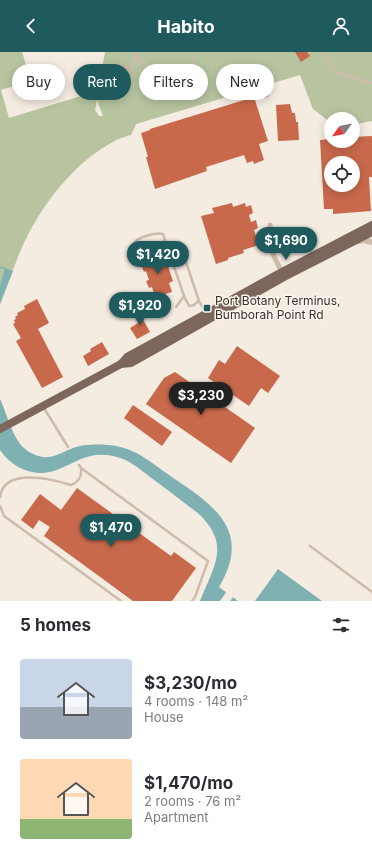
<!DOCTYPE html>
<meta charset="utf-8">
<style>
:root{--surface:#fff;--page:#f7f7f7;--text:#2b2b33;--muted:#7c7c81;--accent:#1f5a5e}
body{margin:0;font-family:Inter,sans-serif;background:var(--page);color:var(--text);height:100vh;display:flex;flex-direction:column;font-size:15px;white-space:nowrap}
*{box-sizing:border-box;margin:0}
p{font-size:13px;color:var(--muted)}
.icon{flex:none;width:22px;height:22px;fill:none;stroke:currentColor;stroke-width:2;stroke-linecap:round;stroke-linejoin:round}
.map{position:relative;height:549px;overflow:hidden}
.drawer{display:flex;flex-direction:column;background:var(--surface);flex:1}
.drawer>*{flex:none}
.hud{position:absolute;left:12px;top:12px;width:348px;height:36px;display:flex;gap:8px}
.needle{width:26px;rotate:237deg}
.controls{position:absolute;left:324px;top:60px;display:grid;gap:8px}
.controls a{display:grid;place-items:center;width:36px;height:36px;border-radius:50%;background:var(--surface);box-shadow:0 2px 10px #0003;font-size:20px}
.price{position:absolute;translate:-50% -34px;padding:0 9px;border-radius:14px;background:var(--accent);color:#fff;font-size:13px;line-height:26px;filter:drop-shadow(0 1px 2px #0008)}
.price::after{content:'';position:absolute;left:50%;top:24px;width:12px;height:9px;margin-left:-6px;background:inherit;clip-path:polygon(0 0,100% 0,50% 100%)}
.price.active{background:#222;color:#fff}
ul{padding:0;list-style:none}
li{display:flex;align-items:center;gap:12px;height:100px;padding:0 20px}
li span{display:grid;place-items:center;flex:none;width:112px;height:80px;border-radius:4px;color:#555}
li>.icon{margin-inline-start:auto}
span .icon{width:48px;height:48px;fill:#fffc;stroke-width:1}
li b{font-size:17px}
h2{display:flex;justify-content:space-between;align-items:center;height:48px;padding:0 20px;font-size:17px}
.chip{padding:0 14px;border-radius:18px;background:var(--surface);box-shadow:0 2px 10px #0003;font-size:14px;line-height:36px}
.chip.active{background:var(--accent);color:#fff}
header{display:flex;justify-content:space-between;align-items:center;height:52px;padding:0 20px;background:var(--accent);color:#fff;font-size:18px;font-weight:700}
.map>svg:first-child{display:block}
.green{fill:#b8c4a0;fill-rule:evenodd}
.water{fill:#7fb0b2}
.pier{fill:#f4ebe1}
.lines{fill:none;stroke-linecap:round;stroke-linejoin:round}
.stream{stroke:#7fb0b2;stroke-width:1.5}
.building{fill:#c8694b;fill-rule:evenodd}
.service{stroke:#cdbbac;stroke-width:2.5}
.minor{stroke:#cdbbac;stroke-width:5}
.tertiary{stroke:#cdbbac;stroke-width:6}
.primary{stroke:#7d675c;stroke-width:8}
.poi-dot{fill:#1f5a5e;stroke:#fbf5ee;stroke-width:1.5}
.labels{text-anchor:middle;stroke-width:3;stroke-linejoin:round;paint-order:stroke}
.poi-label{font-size:12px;fill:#3b302b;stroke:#fbf5ee;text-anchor:start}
</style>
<header><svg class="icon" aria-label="back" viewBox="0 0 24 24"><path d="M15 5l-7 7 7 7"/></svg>Habito<svg class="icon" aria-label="person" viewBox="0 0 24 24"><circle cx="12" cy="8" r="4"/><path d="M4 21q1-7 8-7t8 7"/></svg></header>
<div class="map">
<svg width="372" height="549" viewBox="0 0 372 549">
<rect width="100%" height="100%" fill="#f4ebe1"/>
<!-- green -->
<path class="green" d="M0,0H22L31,29L1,38L9,66L94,40L97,44L105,0H372V69L353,73V67H331V71L313,57L300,23L136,72L131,83C124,85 117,87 111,91C77,110 50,143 31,177C18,200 10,228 0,253ZM97,48L103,64H99L95,58Z"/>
<!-- water -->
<g class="water">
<polygon points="5,216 13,219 0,251 0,234"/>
<path d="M0,347C8,364 13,392 31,401C53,412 61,398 80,394C91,392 105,392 116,394C136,397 153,412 169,423C213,453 253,477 219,535L238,549H200C214,514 231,493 199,462C183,450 167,437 150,425C140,417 129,408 117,405C92,398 80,408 59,417C36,427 13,417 0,398Z"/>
<polygon points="278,517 322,549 255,549"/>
</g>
<!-- pier -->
<polygon class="pier" points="227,539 234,544 230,549 220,549"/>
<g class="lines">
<!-- stream -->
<polyline class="stream" points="0,215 6,217"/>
</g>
<!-- building -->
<g class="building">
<polygon points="295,0 307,0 310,4 301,10"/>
<circle cx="265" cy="41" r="4.5"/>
<polygon points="254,45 268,89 259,92 264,108 254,112 253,109 247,111 244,103 206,115 207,119 155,137 146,105 148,105 141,81 150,78 150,77"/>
<polygon points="290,52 292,61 295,61 296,70 298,70 299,88 278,89 276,53"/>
<path d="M372,84V125H369L371,159L333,162V157H324L320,88L331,87V89H353V85ZM331,111H353V133H331Z"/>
<polygon points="232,151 233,155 245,151 246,155 251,153 253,161 249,163 251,170 256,168 258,176 254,178 259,193 243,198 244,201 228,206 228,208 216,212 201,164 214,161 212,156"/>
<polygon points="164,203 173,229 169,231 172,240 155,245 152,235 149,236 146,229 149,228 146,219 144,220 141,212 144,211 143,209"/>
<polygon points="37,247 49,271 38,277 63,325 42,336 16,289 21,286 13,272 15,271 14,268 16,267 15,265 18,263 17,261 25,257 24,254"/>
<polygon points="140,257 142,261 140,262 150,280 137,287 130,276 138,271 133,261"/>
<polygon points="102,290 109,302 88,314 83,304 91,299 90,297"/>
<polygon points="237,294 280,324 268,341 261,336 249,354 208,326 219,308 225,312"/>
<polygon points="175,320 255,376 231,411 146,352 164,326"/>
<polygon points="133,353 172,380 162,394 124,366"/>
<polygon points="77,436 171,504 174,500 196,516 172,549 133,549 44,484 50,475 39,468 33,477 21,468 40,442 61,458"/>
</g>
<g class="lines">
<!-- service -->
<g class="service">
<polyline points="192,0 197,17"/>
<polyline points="321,0 337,20 372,31"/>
<path d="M137,1C139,9 144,12 151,16"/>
<path d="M134,11L128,15L119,17L117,21L118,23L123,26C132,20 134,10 136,0"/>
<path d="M165,189L139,200L134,191C138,185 156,180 163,182L167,194L184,244L176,255"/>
<polyline points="167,194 179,190 180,192 199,249 205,260"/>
<polyline points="184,244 189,254 194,253 199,249"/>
<polyline points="44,356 68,395"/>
<polyline points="79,413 81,416 208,509 195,545 192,549"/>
<path d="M0,445C4,415 52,427 71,433C79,430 82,425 81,416"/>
<polyline points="0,454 4,464 121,549"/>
<polyline points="310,494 372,540"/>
</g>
<!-- minor -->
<polyline class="minor" points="270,173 272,200 283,223"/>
<!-- tertiary -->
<polyline class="tertiary" points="358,189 364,188 372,190"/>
<!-- primary -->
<g class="primary">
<polyline points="121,312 131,311 284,225 372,180"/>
<polyline points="0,377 121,312 127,305 282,220 372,173"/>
</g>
</g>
<!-- markers -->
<rect class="poi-dot" x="203" y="252" width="8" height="8" rx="2"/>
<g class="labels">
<!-- poi labels -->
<g class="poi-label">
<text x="215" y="253">Port Botany Terminus,<tspan x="215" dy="14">Bumborah Point Rd</tspan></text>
</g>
</g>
</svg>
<div class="controls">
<a><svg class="needle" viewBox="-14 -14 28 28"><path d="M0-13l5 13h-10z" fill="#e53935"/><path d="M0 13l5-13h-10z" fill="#7c7c81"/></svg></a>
<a><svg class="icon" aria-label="locate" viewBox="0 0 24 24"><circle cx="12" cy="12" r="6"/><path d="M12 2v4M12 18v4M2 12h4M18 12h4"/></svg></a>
</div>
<b class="price" style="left:286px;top:209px">$1,690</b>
<b class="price" style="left:158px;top:223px">$1,420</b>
<b class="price" style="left:140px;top:274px">$1,920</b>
<b class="price active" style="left:201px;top:364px">$3,230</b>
<b class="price" style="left:111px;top:496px">$1,470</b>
<div class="hud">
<a class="chip">Buy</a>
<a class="chip active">Rent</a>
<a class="chip">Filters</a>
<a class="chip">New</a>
</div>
</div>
<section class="drawer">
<h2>5 homes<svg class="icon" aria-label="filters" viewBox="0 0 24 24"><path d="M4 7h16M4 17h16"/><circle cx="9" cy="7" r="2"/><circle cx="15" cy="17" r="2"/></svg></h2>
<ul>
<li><span style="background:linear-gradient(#c9d6e8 60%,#9aa5b1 0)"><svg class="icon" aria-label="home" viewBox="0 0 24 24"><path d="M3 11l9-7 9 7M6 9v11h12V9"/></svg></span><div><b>$3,230/mo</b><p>4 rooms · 148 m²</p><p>House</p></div></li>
<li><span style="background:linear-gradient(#ffd9b3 75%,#8fb573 0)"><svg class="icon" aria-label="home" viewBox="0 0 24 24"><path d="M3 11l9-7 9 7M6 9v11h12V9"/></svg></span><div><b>$1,470/mo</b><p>2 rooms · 76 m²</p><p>Apartment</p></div></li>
</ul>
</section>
